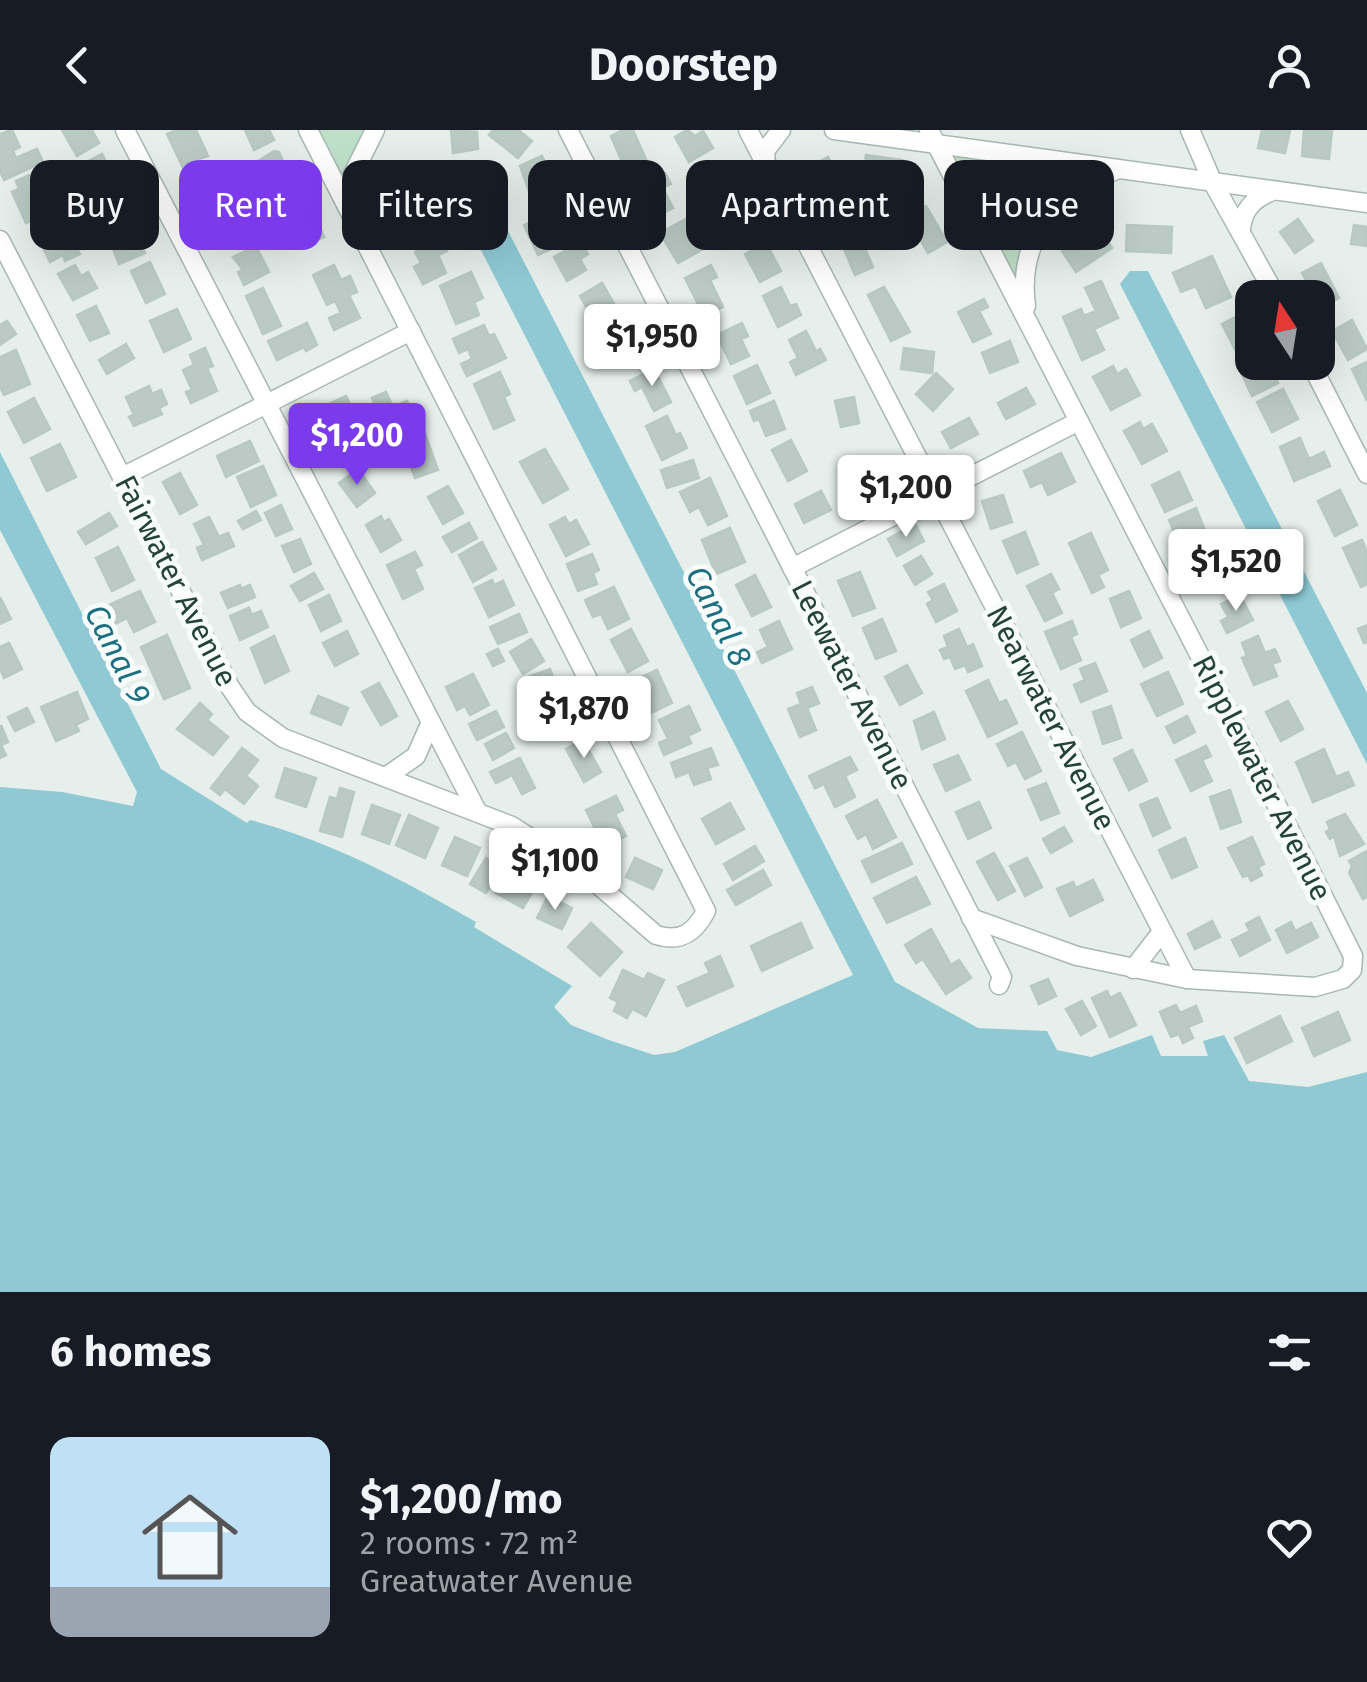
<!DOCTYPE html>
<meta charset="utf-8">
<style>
:root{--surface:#171b24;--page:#20242c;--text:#f1f3f6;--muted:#9ea1a6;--line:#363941;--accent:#7c3aed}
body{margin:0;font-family:"Fira Sans",sans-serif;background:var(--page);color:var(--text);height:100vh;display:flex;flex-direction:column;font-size:38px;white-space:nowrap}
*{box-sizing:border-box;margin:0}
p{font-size:32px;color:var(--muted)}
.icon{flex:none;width:55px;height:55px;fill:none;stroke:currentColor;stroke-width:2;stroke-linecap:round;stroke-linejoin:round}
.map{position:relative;height:1162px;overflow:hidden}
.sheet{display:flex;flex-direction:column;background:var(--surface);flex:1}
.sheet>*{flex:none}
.guide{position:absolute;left:30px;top:30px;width:1308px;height:90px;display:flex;gap:20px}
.needle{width:65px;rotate:348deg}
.controls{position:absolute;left:1235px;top:150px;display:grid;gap:20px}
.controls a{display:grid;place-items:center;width:100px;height:100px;border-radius:20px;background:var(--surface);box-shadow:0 10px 40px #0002;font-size:50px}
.price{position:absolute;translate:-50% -85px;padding:0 22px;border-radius:10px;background:#fff;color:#222;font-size:32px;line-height:65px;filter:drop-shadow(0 2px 5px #0008)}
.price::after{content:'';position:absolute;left:50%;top:60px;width:30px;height:22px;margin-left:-15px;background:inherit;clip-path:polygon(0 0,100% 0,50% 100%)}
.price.current{background:var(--accent);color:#fff}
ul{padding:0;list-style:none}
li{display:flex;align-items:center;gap:30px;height:250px;padding:0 50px}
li+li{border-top:2px solid var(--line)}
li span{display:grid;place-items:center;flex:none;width:280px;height:200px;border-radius:20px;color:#555}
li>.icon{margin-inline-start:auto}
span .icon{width:120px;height:120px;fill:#fffc;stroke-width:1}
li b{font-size:42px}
h2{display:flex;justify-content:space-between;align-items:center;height:120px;padding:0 50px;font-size:42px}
.pill{padding:0 35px;border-radius:20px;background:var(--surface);box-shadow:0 10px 40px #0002;font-size:35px;line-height:90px}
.pill.current{background:var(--accent);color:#fff}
header{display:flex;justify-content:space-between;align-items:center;height:130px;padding:0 50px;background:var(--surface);font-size:45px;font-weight:700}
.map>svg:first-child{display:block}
.green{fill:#bfe0c8}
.water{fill:#8ec9d4}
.building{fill:#bbcac4;stroke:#b8c9c2;stroke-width:2.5}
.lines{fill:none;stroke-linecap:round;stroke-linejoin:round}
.minor-casing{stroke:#a8b8b2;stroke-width:21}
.minor{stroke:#fff;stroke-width:18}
.labels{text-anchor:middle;stroke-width:10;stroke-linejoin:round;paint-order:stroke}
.street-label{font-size:30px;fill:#24423a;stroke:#f7fbf9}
.water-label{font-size:32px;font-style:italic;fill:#1c6f80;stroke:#f7fbf9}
</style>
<header><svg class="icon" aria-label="back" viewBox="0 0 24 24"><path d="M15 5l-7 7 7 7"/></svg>Doorstep<svg class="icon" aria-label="person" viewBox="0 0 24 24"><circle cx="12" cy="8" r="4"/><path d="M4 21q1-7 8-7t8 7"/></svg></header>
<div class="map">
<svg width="1367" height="1162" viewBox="0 0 1367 1162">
<rect width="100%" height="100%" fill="#e6efeb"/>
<!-- green -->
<g class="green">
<polygon points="311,0 373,0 342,61"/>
<polygon points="941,16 1111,40 1038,99 1024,179"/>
</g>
<!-- water -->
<g class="water">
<path d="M478,38L489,56L484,61L507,99L895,852L978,898L1047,901L1057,920L1091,927L1152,905L1161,926H1208L1203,911L1224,905L1249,951L1308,957L1367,942V1162H0V657L62,662L133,676L137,662L0,400V322L161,639L247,693L250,690C330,711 405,751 476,792L474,797L572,856L554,877L571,895L609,910L654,925L675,922L853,845L445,50L454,51L453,41Z"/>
<polygon points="1130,141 1148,141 1367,563 1367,634 1120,154"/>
</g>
<!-- building -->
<g class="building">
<polygon points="12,0 20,17 13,21 16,28 37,19 43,32 4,50 0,41 0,4"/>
<polygon points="62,0 92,0 99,13 77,26"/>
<polygon points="177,0 196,0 208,26 199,29 202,36 186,44 167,4"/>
<polygon points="245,0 269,0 274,10 254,20"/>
<polygon points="451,0 477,2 478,19 453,23"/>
<polygon points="493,0 518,0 532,11 518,28 489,5"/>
<polygon points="623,0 633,0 648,34 627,43 611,6"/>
<polygon points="687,0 695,6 703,1 713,18 689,32 675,7"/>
<polygon points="1262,0 1290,0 1285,23 1258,18"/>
<polygon points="1304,0 1332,0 1329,29 1302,26"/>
<polygon points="274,21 279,22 291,50 272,60 257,32"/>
<polygon points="102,24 115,50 93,62 79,36"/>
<polygon points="866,25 902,30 898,59 879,57 881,47 864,44"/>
<polygon points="542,26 548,38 552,36 561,60 542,69 538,61 530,64 520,36"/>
<polygon points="828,27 847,63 826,75 816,58 823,54 813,35"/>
<polygon points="721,32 737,67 714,77 699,42"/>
<polygon points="216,33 226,49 197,66 187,49"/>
<polygon points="665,43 671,54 663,58 673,78 651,89 635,58"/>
<polygon points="32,44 37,53 29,57 42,86 26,93 12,62 19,59 16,51"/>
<polygon points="421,54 422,66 416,67 417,97 395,98 393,75 387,75 386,60"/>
<polygon points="123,64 139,98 119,108 103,74"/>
<polygon points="229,64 243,95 230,101 222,85 211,90 205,76"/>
<polygon points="291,69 300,92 315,85 324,107 298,118 279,75"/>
<polygon points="743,74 761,105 742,116 724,85"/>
<polygon points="926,76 947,112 928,123 907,87"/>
<polygon points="544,86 558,116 538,125 524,95"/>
<polygon points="1092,87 1112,118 1076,142 1062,121 1089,104 1082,93"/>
<polygon points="686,89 703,119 678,133 660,103"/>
<polygon points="1298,89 1313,111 1295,123 1280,102"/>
<polygon points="1127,95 1172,97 1171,123 1126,121"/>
<polygon points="1354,95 1367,97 1367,116 1351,114"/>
<polygon points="56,97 64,113 72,109 80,124 65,131 63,125 50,132 37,106"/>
<polygon points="857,100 873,137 855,145 839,107"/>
<polygon points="139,108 145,123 119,134 113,119"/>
<polygon points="441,109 447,121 438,125 446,143 423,154 414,137 421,133 415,122"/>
<polygon points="581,112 588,124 580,129 586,140 567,151 554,127"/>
<polygon points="766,113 781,141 760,152 745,124"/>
<polygon points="256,116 269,142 244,155 238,142 243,140 233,127"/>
<polygon points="1212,126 1231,167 1206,178 1196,156 1181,162 1173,143"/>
<polygon points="150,132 165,164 146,173 131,141"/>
<polygon points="1321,133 1339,168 1321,178 1302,143"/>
<polygon points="75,135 81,146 88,142 97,158 73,170 58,144"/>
<polygon points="334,135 341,150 350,146 357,162 349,165 360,188 334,200 329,188 341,183 335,171 327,175 313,145"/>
<polygon points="711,135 717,147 710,150 723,177 704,186 685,148"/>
<polygon points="471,142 483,168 474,172 479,185 456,194 440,156"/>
<polygon points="1101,151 1118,188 1094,199 1104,220 1082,230 1063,187 1081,179 1084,186 1096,181 1085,158"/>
<polygon points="602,153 620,184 603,194 592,175 587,178 580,166"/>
<polygon points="781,157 790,176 796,174 801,185 778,197 763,166"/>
<polygon points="884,157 910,202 891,211 868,165"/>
<polygon points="263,158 281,196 263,204 246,166"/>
<polygon points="984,169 988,177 979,181 991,204 973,212 958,182"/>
<polygon points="96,176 109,203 90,211 77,185"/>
<polygon points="177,179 191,209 164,222 150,191"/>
<polygon points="1243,183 1252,202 1252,220 1239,227 1222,194"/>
<polygon points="1352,190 1367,219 1348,230 1332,201"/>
<polygon points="7,191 16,204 0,215 0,195"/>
<polygon points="307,193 317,215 306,221 304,217 277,230 268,211"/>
<polygon points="742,193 748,206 741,209 749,226 731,234 717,205"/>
<polygon points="484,195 489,206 494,204 506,228 467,246 461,234 472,229 468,219 459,223 453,209"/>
<polygon points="637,198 643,227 614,233 608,204"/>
<polygon points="806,201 816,221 820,219 826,230 796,245 790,232 798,228 789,210"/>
<polygon points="1010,211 1018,232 990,243 982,223"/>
<polygon points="126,214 134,228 107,244 99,230"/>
<polygon points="205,218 213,236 207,238 217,261 191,273 186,262 192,260 183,240 194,235 190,225"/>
<polygon points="904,218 934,222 932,243 901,239"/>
<polygon points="16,220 30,254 4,265 0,257 0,227"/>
<polygon points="1252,230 1252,232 1275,232 1270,238 1278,253 1252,266 1238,236"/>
<polygon points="1367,232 1367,271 1352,239"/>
<polygon points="757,235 770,263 747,274 734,246"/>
<polygon points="1113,236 1117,244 1126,239 1140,265 1111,280 1093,247"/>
<polygon points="654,239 671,272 654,281 642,257 635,261 630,251"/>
<polygon points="500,242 510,264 504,267 514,290 494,299 474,254"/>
<polygon points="936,243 953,259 933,281 916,264"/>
<polygon points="149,256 152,264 161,260 167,274 159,278 162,284 134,296 129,287 134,285 126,267"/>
<polygon points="1026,258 1035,274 1006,289 998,273"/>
<polygon points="1283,259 1298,289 1272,302 1257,272"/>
<polygon points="386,262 393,277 407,271 414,289 399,295 403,303 390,309 372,268"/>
<polygon points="346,266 360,296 339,305 334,294 327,298 333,310 320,316 305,285"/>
<polygon points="854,267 859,293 841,297 835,271"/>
<polygon points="34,268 50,299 24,313 8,282"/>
<polygon points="774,271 785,299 766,306 759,289 754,291 750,281"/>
<polygon points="667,286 676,305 680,303 687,318 662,330 646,296"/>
<polygon points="969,288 978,304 951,318 942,302"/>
<polygon points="1140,292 1143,299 1152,294 1167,321 1142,334 1124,301"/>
<polygon points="425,304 438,340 415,348 405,320 411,318 408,310"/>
<polygon points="1300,308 1309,329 1324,322 1330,336 1294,351 1280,317"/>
<polygon points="791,310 807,341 788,351 772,320"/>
<polygon points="250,311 259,331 226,347 217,326"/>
<polygon points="60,314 76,347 47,361 31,328"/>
<polygon points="545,319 568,359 543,373 520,332"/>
<polygon points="1061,323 1075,352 1048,365 1042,352 1031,357 1024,341"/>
<polygon points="693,330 699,348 667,358 661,340"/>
<polygon points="263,336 276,365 251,377 237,347"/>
<polygon points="358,339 375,363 357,377 339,353"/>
<polygon points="886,341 895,358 863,375 854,359"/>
<polygon points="1179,342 1192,370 1165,382 1152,355"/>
<polygon points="180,343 197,375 180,384 163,352"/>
<polygon points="710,348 727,386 708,395 699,377 690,382 680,362"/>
<polygon points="448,356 463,383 443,394 428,367"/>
<polygon points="1340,360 1357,395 1335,406 1318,371"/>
<polygon points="821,361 831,380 804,393 795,374"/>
<polygon points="1003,365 1012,392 991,399 982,371"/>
<polygon points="281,375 292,399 276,406 265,383"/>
<polygon points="1196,378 1208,408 1181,419 1169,390"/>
<polygon points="256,381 261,390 243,399 238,391"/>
<polygon points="109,383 117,396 86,414 78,402"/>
<polygon points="381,386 384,392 389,389 401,410 381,422 366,395"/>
<polygon points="209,387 219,407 228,403 234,416 202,430 197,418 204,415 194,394"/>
<polygon points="565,387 569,394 576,390 589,414 566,426 550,395"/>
<polygon points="469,393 477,408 452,422 443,407"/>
<polygon points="915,394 924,411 897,426 888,409"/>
<polygon points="730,398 745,432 716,444 702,410"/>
<polygon points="1025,402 1038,434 1017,443 1003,411"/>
<polygon points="1091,403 1108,440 1098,445 1104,457 1092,463 1069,413"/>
<polygon points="300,409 311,434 294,442 282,416"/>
<polygon points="1362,410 1367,422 1367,454 1361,457 1343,418"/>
<polygon points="482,412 496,439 473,452 459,425"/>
<polygon points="118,417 134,450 112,461 96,428"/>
<polygon points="1212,420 1224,445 1206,454 1194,429"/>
<polygon points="415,422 422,435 414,439 423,459 403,469 387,435"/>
<polygon points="592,424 599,440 593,443 597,454 578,461 567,434"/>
<polygon points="921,426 932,444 915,455 904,436"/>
<polygon points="860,442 875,478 853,486 838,451"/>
<polygon points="314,443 323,459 300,471 291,456"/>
<polygon points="1051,444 1059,459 1052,463 1062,483 1045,491 1027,456"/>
<polygon points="755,445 771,477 752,486 736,455"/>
<polygon points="492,450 494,455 503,451 514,475 489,487 475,458"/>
<polygon points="944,454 957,481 936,492 927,474 933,470 928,462"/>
<polygon points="240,455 241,459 250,455 255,467 228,478 221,463"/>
<polygon points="614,457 629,489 608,499 601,484 593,487 585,470"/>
<polygon points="140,461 155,492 134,502 127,488 115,494 107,476"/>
<polygon points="1129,461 1141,488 1121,497 1110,469"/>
<polygon points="329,465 341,491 321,501 309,475"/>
<polygon points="1240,465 1253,490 1227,503 1221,491 1228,487 1221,474"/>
<polygon points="0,467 11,489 0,494"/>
<polygon points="249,478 252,485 261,481 268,497 240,510 230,486"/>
<polygon points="519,484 527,502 498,514 490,497"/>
<polygon points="882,489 896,521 876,529 863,498"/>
<polygon points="779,491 792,519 762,533 757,522 768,517 760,500"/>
<polygon points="1072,491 1077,504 1071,507 1081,530 1061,539 1045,502"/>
<polygon points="1367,495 1367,512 1364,513 1358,499"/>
<polygon points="631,499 648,531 628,542 611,510"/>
<polygon points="959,499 967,517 973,514 982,536 968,542 965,535 955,539 950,527 944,529 940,520 948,517 944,506"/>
<polygon points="347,501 358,524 335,536 323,513"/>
<polygon points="1149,501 1162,528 1144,537 1131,510"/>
<polygon points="167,505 190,558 164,569 141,517"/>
<polygon points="274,506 289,541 265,553 251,518"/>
<polygon points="1258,506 1265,523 1275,519 1280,531 1272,534 1277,546 1254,555 1242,528 1247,526 1242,513"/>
<polygon points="531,509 544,531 523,544 510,522"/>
<polygon points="9,513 22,539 4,548 0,538 0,517"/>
<polygon points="498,519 504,531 493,536 487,524"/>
<polygon points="1095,533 1107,561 1081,572 1074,555 1085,550 1080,539"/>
<polygon points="907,535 922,563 900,575 885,547"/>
<polygon points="550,539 561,567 536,577 525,548"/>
<polygon points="657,540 672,573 651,583 635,550"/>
<polygon points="1168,542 1183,574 1157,586 1141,554"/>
<polygon points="473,544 489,575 470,585 465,576 457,580 446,557"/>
<polygon points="988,550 999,573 1006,570 1017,593 988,607 966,561"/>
<polygon points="379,553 397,586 381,595 362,562"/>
<polygon points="812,557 819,573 807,578 816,600 800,607 788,579 801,574 797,563"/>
<polygon points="77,562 88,589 76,595 79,601 56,611 41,577"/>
<polygon points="318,566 348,578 341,595 311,583"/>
<polygon points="1288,571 1303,599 1281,611 1266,582"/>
<polygon points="200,573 212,584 207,590 228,607 213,625 177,599"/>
<polygon points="565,573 578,600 561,608 555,596 543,602 535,587"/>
<polygon points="689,576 700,600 688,606 691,613 664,625 659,613 668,609 659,590"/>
<polygon points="1111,576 1121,608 1103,614 1093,582"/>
<polygon points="27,578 34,592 15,601 8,587"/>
<polygon points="496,581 504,597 477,610 469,594"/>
<polygon points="934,582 945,609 922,619 914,591"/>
<polygon points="1187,586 1195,602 1174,613 1166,597"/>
<polygon points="1,595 8,612 1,615 6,625 0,628"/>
<polygon points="1022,602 1041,641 1025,649 1016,632 1008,636 997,614"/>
<polygon points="506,603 514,618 493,630 485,614"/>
<polygon points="583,610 601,642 584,652 566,619"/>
<polygon points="1206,616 1211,626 1202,630 1212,651 1191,661 1176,630"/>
<polygon points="242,618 258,630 246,646 258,656 244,674 225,659 220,665 211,658"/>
<polygon points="711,618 718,635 707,638 711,649 694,655 689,642 676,647 671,633"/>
<polygon points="1324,619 1336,647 1348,642 1354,655 1313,672 1296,632"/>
<polygon points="1132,620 1147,651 1129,660 1114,629"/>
<polygon points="958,625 970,650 946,661 934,635"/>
<polygon points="850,627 857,640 845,646 855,667 835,677 824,654 815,658 809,646"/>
<polygon points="520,628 535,658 522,664 512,645 496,653 490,642"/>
<polygon points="285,638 316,648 306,677 276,667"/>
<polygon points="1046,653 1059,683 1041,690 1028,660"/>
<polygon points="340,658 354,662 342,707 320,701 330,667 337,669"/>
<polygon points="1230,660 1241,692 1221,699 1210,667"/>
<polygon points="616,666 623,680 615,684 626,706 604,717 586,680"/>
<polygon points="1157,668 1170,698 1153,706 1140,675"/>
<polygon points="877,670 896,707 873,719 866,704 858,709 846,686"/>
<polygon points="979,672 991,698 968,709 956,682"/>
<polygon points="730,673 744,699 716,714 702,689"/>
<polygon points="372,675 400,685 389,714 362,704"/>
<polygon points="1345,684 1364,714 1340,726 1334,706 1330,709 1326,702 1330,699 1327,692"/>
<polygon points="409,685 438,698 425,728 396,715"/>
<polygon points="1064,697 1072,711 1051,723 1043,709"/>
<polygon points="455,707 480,718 467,746 442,735"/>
<polygon points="1252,707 1264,734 1258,737 1262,745 1251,751 1248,745 1243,747 1228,718"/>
<polygon points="1185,708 1197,737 1172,748 1159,720"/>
<polygon points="902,713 912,734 872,752 862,731"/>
<polygon points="755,716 764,731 733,750 724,734"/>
<polygon points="1367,721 1367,767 1363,769 1349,743 1352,736 1349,731"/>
<polygon points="994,723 1015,761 998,770 977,732"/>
<polygon points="486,728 501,738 486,763 470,754"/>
<polygon points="635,728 662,740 653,759 626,747"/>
<polygon points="1027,728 1042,757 1025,766 1010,736"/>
<polygon points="512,734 529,744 527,747 537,753 523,778 496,763"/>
<polygon points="763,740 771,755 736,775 727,760"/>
<polygon points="916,747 930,774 887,793 874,768"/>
<polygon points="1093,750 1103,770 1070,786 1057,759 1073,752 1076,758"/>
<polygon points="548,766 572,778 562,799 537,788"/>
<polygon points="1259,787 1270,810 1240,826 1232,810 1250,801 1246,794"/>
<polygon points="1212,791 1220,807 1195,819 1188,804"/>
<polygon points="1291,792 1295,801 1311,793 1318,807 1287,823 1276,800"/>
<polygon points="591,793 622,822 600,846 568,817"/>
<polygon points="801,793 812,818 762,841 751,816"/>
<polygon points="931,799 951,835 959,830 971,848 946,864 923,829 916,833 905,815"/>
<polygon points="720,826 733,856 687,876 678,857 710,843 705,833"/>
<polygon points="623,840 644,850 648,843 664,850 646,886 632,879 627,888 614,881 618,872 610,868"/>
<polygon points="1048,849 1056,866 1039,874 1031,856"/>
<polygon points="1107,861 1110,868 1120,863 1136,895 1110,907 1092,868"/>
<polygon points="1082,871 1096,896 1081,905 1066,879"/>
<polygon points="1176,875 1180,883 1196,876 1202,891 1188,897 1193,908 1183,913 1179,904 1171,907 1160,882"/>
<polygon points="1338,882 1350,910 1314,926 1302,898"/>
<polygon points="1280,886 1292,911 1247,933 1235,908"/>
</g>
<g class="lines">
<defs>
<g id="minor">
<polyline points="125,0 477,681"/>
<polyline points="568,0 1002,847 999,855"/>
<polyline points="748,0 1187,849"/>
<polyline points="834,0 1367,73"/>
<polyline points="929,0 1306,732 1353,826 1352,840 1343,849 1315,857 1187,849 1077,826 971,788"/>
<polyline points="1190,0 1213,53 1277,168"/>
<polyline points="766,35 765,21 781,0"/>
<polyline points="342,66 375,0"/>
<path d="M1241,99C1243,79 1254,68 1273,61"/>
<path d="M0,110L230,557L247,582L283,608L512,696L587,745L656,805C681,813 695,802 706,781L308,0"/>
<path d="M1026,176C1017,109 1056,63 1116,40"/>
<polyline points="1310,232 1367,344"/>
<polyline points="122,347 411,201"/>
<polyline points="792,438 1079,291"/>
<polyline points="387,646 416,626 430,594"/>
<polyline points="1133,839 1161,803"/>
</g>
</defs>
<!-- minor casing -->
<use href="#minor" class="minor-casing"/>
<!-- minor -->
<use href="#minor" class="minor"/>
</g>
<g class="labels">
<!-- street labels -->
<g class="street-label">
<text transform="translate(176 451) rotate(63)" y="10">Fairwater Avenue</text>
<text transform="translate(852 555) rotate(63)" y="10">Leewater Avenue</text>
<text transform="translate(1051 588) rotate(63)" y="10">Nearwater Avenue</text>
<text transform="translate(1262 648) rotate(63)" y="10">Ripplewater Avenue</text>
</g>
<!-- water labels -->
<g class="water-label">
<text transform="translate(719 486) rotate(63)" y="11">Canal 8</text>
<text transform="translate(118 524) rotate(63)" y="11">Canal 9</text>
</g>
</g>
</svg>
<div class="controls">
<a><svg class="needle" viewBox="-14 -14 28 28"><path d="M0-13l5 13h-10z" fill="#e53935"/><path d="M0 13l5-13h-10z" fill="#9ea1a6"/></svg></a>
</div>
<b class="price" style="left:652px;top:259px">$1,950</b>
<b class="price current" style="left:357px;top:358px">$1,200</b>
<b class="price" style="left:906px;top:410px">$1,200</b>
<b class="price" style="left:1236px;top:484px">$1,520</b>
<b class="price" style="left:584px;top:631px">$1,870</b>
<b class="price" style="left:555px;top:783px">$1,100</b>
<div class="guide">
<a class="pill">Buy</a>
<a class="pill current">Rent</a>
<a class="pill">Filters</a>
<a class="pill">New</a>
<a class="pill">Apartment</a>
<a class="pill">House</a>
</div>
</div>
<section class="sheet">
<h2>6 homes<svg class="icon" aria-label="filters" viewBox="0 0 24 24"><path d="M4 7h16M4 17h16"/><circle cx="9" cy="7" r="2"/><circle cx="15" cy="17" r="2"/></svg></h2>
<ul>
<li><span style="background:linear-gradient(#bfe0f5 75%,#9aa5b1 0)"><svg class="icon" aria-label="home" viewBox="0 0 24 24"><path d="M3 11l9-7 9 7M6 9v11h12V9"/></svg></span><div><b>$1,200/mo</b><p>2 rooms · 72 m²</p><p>Greatwater Avenue</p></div><svg class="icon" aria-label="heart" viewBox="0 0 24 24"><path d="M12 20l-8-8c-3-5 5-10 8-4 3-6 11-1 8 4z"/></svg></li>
</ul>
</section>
